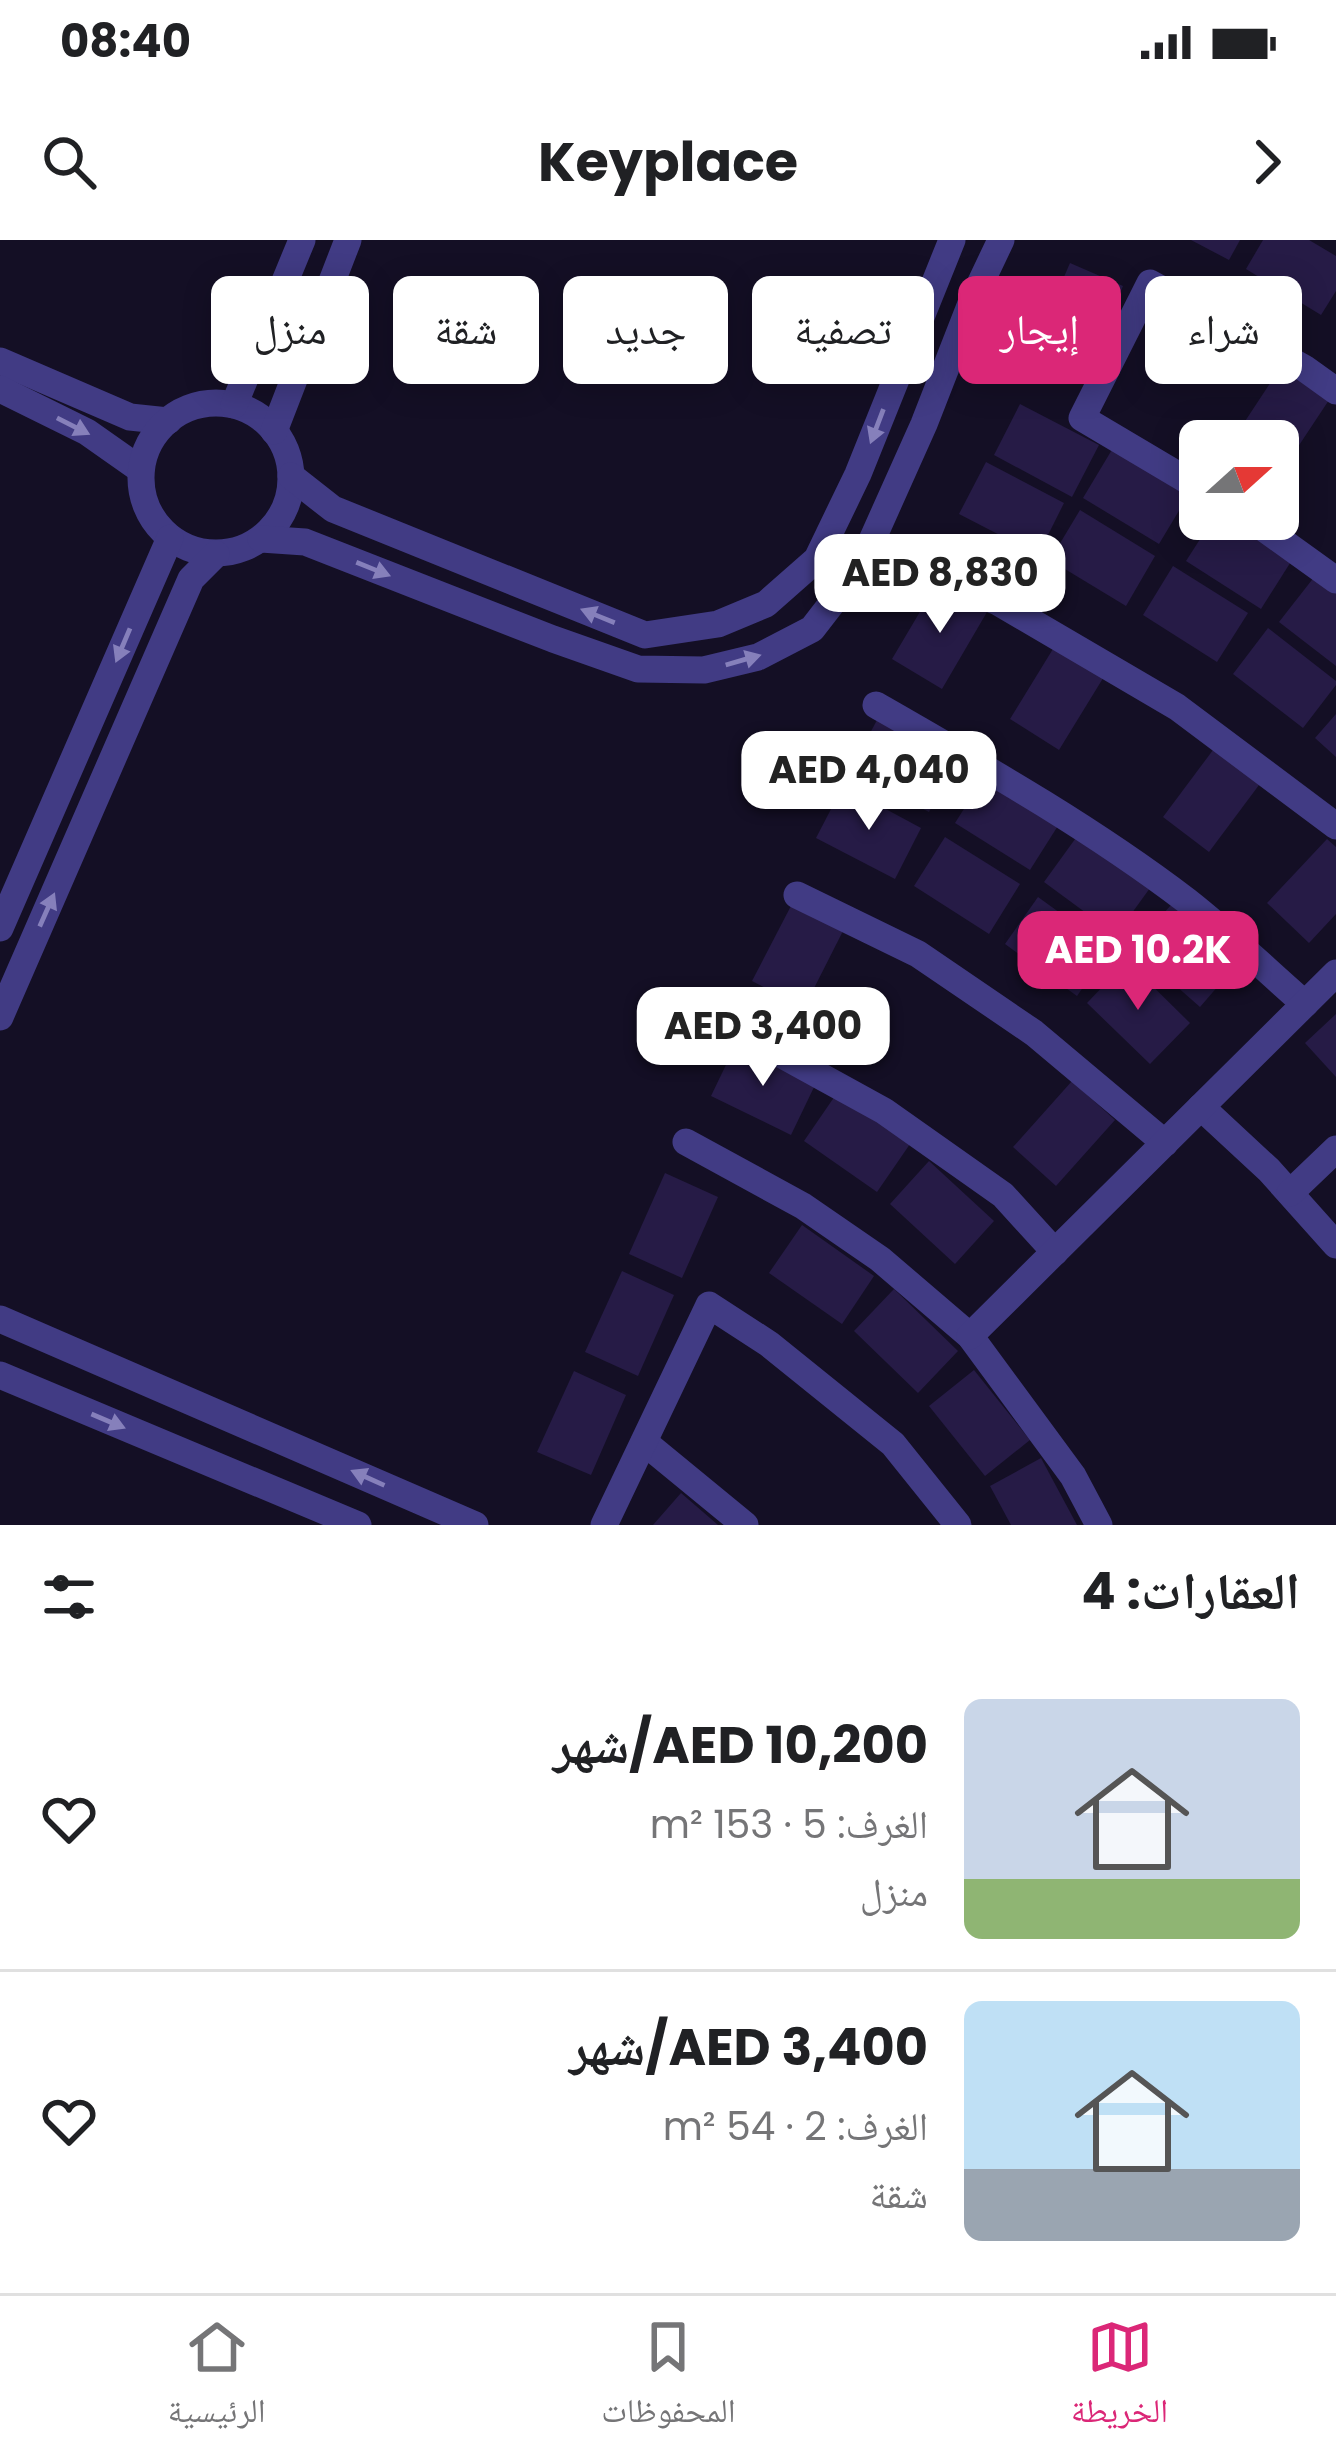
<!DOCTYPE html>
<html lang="ar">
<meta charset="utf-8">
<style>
:root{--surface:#fff;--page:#f2f2f2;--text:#202124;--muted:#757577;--line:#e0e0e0;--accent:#db2777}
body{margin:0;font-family:Poppins,"Noto Naskh Arabic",sans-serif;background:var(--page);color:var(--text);direction:rtl;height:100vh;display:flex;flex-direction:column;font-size:45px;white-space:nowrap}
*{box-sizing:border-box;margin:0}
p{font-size:39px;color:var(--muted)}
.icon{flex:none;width:66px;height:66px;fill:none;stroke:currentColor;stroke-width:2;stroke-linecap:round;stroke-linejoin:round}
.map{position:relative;height:1285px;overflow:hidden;direction:ltr}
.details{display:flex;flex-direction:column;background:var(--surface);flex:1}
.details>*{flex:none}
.top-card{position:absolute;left:36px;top:36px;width:1266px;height:108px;direction:rtl;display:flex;gap:24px}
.needle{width:78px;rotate:69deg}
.buttons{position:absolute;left:1179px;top:180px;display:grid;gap:24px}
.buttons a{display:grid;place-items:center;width:120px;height:120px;border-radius:18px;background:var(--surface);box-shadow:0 6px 30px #0003;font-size:60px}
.price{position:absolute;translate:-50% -102px;padding:0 27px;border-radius:24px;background:#fff;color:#222;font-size:39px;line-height:78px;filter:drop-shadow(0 3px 6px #0008)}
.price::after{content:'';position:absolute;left:50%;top:72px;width:36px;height:27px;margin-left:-18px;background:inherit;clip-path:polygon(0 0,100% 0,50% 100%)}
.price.active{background:var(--accent);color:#fff}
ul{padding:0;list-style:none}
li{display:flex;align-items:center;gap:36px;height:300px;padding:0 36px}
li+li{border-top:3px solid var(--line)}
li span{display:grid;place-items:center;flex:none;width:336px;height:240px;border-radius:18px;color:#555}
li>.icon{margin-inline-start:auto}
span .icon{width:144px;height:144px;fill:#fffc;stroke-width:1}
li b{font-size:51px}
h2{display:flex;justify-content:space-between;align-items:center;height:144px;padding:0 36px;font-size:51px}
.tag{padding:0 42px;border-radius:18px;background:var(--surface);box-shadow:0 6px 30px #0003;font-size:42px;line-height:108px}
.tag.active{background:var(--accent);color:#fff}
.status{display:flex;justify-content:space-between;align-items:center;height:84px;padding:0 60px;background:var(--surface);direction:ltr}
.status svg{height:33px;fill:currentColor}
header{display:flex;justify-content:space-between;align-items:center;height:156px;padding:0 36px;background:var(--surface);font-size:54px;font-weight:700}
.tabs{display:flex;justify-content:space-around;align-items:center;height:168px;border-top:3px solid var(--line);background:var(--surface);font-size:33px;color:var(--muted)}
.tabs a{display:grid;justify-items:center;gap:6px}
.tabs .active{color:var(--accent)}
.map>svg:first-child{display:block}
.building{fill:#261b46}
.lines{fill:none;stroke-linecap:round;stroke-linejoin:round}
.minor{stroke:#413b84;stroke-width:27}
.oneway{fill:#8680bb}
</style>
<div class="status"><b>08:40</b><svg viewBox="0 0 49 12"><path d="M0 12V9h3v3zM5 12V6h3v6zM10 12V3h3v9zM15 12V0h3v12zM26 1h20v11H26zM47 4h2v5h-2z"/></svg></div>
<header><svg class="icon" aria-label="forward" viewBox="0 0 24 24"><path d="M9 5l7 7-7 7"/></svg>Keyplace<svg class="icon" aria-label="search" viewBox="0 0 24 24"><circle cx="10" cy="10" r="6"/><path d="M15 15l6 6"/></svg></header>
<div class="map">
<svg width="1336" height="1285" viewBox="0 0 1336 1285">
<rect width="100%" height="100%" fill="#140f25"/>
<!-- building -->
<g class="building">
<polygon points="1191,0 1240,0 1229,20"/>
<polygon points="1263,0 1309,0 1336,16 1336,51 1321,75 1246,29"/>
<polygon points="1070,23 1123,46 1087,127 1035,104"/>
<polygon points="1280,128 1329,160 1278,237 1278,201 1232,201"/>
<polygon points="1020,164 1099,205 1072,257 994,215"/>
<polygon points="1113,208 1189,254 1159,304 1083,258"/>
<polygon points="986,222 1064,263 1038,315 959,274"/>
<polygon points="1080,270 1155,316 1126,366 1050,320"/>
<polygon points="1213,279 1228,279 1292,320 1261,369 1186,321"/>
<polygon points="1173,326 1248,373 1217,422 1143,375"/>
<polygon points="1315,336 1336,353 1336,426 1279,382"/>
<polygon points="937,343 987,372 942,449 892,419"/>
<polygon points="1268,388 1336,441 1336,445 1303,488 1233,434"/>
<polygon points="1056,404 1105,435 1059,510 1010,479"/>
<polygon points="1336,474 1336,517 1315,498"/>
<polygon points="877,480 955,521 929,572 850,531"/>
<polygon points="1216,506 1262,541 1209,612 1163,577"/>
<polygon points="986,534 1061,581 1030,630 955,583"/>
<polygon points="843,546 921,588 895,639 816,598"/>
<polygon points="1078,595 1150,648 1116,695 1044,642"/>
<polygon points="945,597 1020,644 989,694 914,646"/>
<polygon points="1327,599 1336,607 1336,674 1309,703 1267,663"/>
<polygon points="1038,657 1110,709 1077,756 1005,704"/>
<polygon points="793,662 844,689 804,768 752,741"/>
<polygon points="1171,665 1238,723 1200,767 1133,708"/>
<polygon points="1127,721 1190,783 1150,824 1087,763"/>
<polygon points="1336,774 1336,837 1305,803"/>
<polygon points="736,804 816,843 791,895 711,856"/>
<polygon points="1072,841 1115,880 1056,946 1013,907"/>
<polygon points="837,853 910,904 877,952 804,901"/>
<polygon points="929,921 994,981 955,1024 890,964"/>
<polygon points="665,933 718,957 682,1038 629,1014"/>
<polygon points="802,985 874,1036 842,1084 769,1033"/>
<polygon points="622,1031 674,1055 638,1136 585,1112"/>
<polygon points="894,1049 958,1111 918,1153 854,1091"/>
<polygon points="974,1130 1030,1200 985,1236 929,1166"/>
<polygon points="574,1131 626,1155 591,1235 537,1212"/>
<polygon points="1041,1218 1077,1285 1011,1285 990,1246"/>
<polygon points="681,1253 718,1285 653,1285"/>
</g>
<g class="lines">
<!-- minor -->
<g class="minor">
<polyline points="0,121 130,177 168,181"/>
<polyline points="0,149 87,192 141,230"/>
<circle cx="216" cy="238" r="75"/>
<polyline points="234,165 302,0"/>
<polyline points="274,191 348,0"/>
<polyline points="291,236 333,269 645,395 718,384 766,364 817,319 858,234 952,0"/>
<polyline points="1200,248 1082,178 1150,43 1304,128 1336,151"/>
<polyline points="1251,279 1336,340"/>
<polyline points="261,299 305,302 553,399 638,429 704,430 758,417 812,389 860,327 924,184 972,61 1001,0"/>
<polyline points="929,333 998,362 1177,467 1336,586"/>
<path d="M876,465C982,526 1090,587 1187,661C1228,693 1266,730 1305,764"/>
<polyline points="797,655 918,714 1034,793 1165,903"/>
<polyline points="0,688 170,298"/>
<polyline points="0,777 191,339 216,314"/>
<polyline points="735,789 884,871 1003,955 1055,1012"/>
<polyline points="1201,867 1269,930 1336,1005"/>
<polyline points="686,902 803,966 880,1019 970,1096 1073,1236 1099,1285"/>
<polyline points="1290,953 1336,909"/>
<polyline points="0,1079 475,1285"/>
<polyline points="970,1096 1336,733"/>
<polyline points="0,1135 358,1285"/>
<polyline points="644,1202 745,1285"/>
<polyline points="604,1285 709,1065 769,1104 893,1204 958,1285"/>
</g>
</g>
<!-- one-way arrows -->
<defs><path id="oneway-solid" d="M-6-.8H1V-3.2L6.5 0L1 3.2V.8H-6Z" transform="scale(3)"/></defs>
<g class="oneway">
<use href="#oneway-solid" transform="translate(73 186) rotate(27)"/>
<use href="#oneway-solid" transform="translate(877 186) rotate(111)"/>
<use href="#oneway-solid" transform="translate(373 329) rotate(22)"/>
<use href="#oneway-solid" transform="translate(598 376) rotate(-158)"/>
<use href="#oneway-solid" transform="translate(123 405) rotate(113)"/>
<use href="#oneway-solid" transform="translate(743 420) rotate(-16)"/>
<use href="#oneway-solid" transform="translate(47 670) rotate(-66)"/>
<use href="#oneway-solid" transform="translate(108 1181) rotate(23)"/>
<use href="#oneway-solid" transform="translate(368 1238) rotate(-156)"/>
</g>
</svg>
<div class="buttons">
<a><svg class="needle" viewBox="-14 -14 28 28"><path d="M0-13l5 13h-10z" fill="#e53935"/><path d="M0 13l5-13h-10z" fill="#757577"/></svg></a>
</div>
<b class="price" style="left:940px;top:396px">AED 8,830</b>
<b class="price" style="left:869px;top:593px">AED 4,040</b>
<b class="price active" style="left:1138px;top:773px">AED 10.2K</b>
<b class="price" style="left:763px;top:849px">AED 3,400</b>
<div class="top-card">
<a class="tag">شراء</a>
<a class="tag active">إيجار</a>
<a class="tag">تصفية</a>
<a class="tag">جديد</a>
<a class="tag">شقة</a>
<a class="tag">منزل</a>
</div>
</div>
<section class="details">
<h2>العقارات: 4<svg class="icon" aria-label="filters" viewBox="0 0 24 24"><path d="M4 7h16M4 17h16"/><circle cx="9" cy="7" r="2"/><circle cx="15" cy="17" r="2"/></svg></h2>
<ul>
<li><span style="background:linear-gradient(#c9d6e8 75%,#8fb573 0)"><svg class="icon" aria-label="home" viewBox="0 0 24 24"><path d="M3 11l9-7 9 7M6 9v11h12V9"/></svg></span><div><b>AED 10,200/شهر</b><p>الغرف: 5 · 153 m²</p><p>منزل</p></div><svg class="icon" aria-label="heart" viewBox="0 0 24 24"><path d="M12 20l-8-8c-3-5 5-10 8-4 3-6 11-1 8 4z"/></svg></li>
<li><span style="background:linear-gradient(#bfe0f5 70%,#9aa5b1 0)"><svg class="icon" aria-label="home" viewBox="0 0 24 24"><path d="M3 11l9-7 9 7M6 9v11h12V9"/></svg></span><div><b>AED 3,400/شهر</b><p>الغرف: 2 · 54 m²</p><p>شقة</p></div><svg class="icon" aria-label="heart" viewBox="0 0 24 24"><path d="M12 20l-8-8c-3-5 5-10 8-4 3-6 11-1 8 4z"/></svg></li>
</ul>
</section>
<nav class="tabs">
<a class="active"><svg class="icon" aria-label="map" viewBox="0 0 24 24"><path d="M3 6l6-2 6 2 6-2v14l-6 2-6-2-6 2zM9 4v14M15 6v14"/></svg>الخريطة</a>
<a><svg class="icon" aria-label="saved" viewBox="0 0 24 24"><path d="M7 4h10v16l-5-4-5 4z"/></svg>المحفوظات</a>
<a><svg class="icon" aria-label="home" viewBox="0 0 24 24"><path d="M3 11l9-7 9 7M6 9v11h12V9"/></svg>الرئيسية</a>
</nav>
